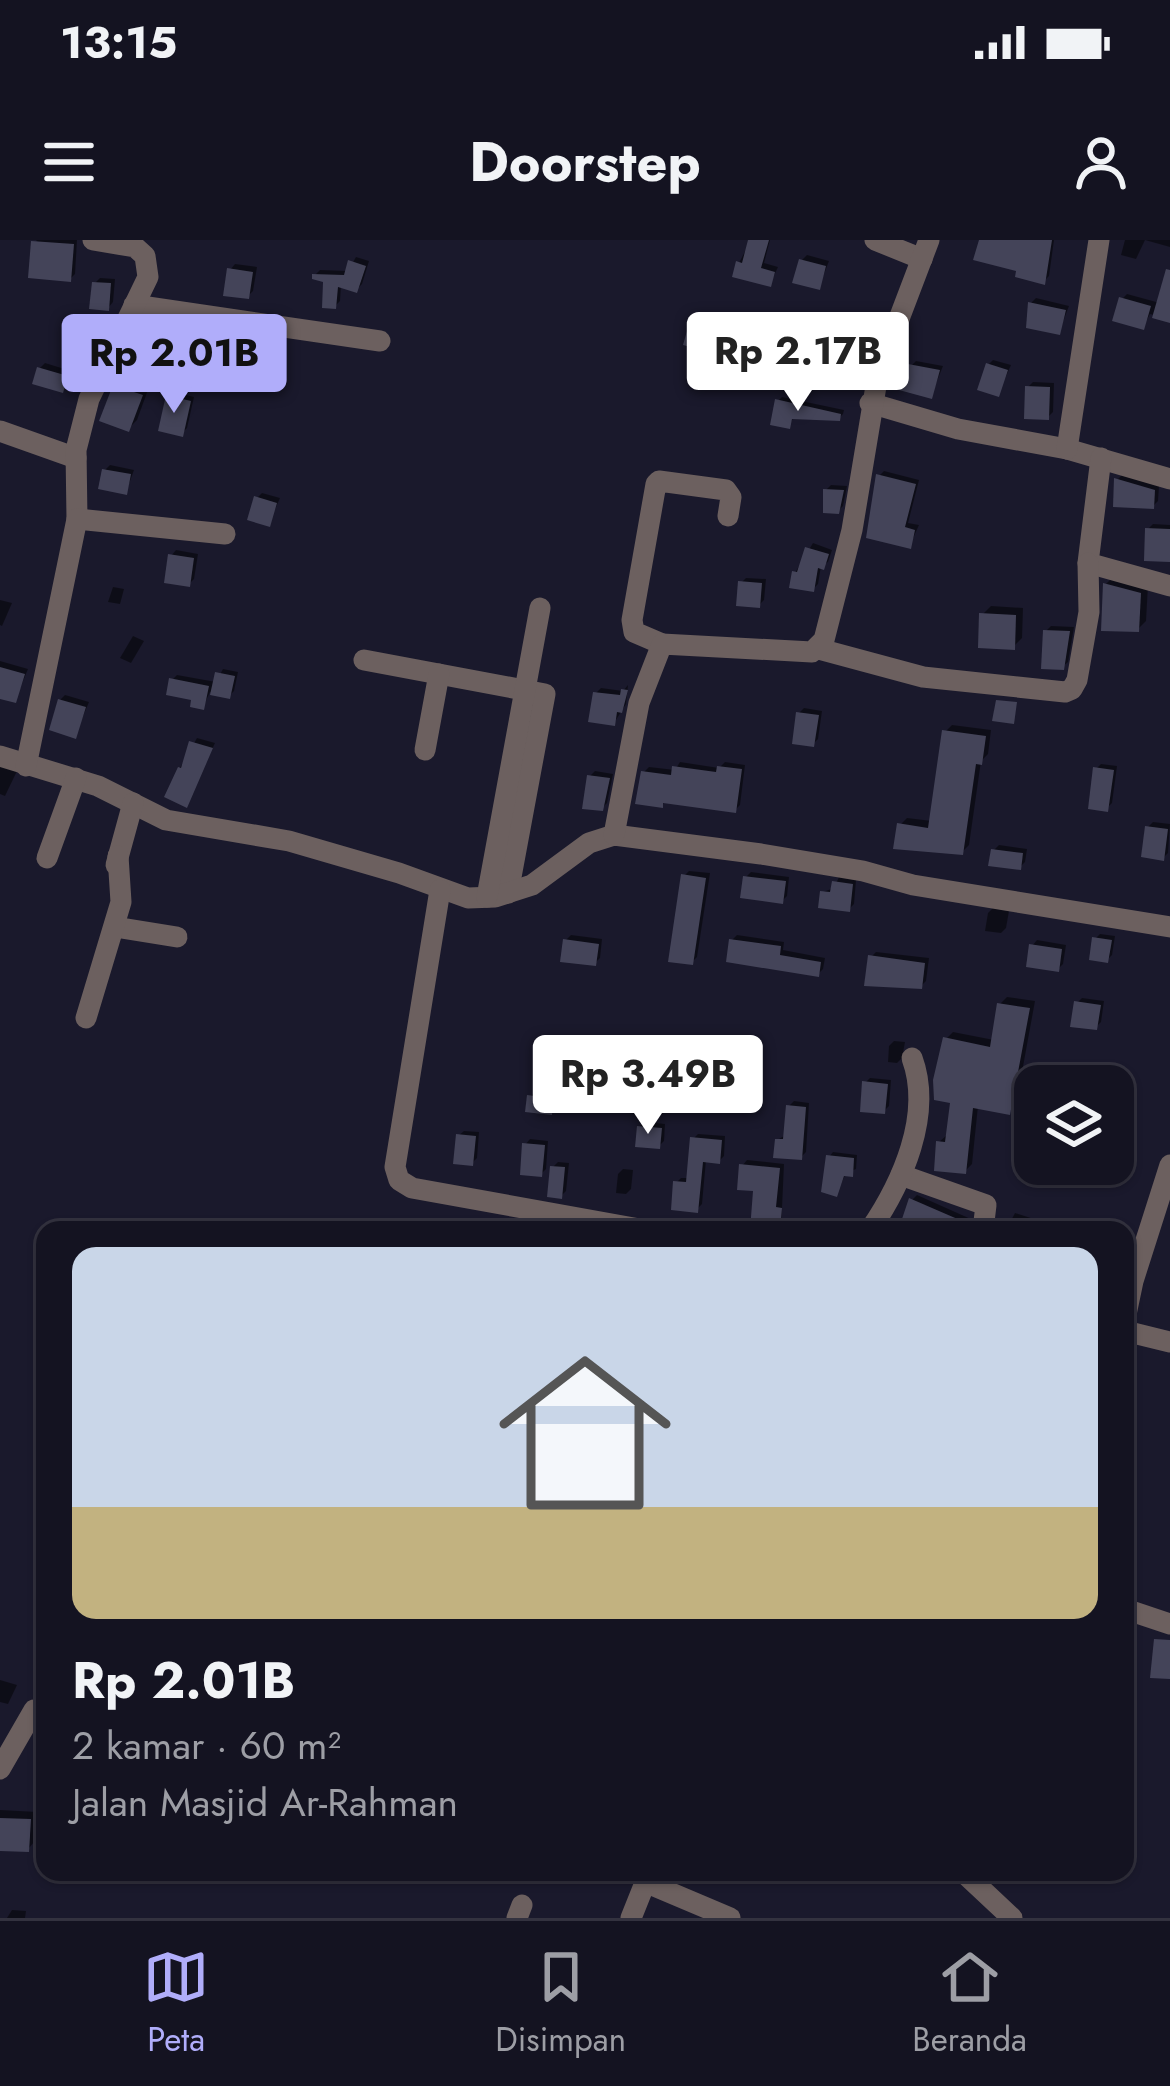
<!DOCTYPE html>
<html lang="id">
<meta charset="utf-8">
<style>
:root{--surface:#141321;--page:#21202e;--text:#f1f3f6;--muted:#9d9ea5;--line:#33323f;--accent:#b0adfa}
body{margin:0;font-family:Jost,sans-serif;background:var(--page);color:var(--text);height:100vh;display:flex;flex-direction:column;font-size:45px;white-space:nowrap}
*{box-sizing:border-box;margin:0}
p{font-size:39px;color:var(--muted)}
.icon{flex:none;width:66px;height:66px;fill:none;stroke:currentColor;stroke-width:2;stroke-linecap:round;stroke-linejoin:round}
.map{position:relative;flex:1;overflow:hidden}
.details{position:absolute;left:36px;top:981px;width:1098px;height:660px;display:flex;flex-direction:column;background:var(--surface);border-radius:24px;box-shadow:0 3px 9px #0004,0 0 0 3px var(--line)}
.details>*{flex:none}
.tools{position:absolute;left:1014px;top:825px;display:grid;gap:24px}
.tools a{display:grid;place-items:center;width:120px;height:120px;border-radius:24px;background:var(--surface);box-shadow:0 3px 9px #0004,0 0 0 3px var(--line);font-size:60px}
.price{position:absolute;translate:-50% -102px;padding:0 27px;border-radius:12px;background:#fff;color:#222;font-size:39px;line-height:78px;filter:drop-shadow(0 3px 6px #0008)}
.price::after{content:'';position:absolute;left:50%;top:72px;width:36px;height:27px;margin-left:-18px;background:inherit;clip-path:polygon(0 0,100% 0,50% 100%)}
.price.selected{background:var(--accent);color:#111}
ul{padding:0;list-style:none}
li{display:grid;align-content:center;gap:24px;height:636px;padding:0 36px}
li span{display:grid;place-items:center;height:372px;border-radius:24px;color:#555}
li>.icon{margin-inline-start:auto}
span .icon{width:216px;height:216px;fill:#fffc;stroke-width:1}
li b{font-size:51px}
.status{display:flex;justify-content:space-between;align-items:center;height:84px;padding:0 60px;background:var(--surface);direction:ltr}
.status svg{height:33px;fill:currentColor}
header{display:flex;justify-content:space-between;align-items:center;height:156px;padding:0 36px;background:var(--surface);font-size:54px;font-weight:700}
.dock{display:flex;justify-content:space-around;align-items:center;height:168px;border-top:3px solid var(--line);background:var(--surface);font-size:33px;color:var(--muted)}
.dock a{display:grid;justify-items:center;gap:6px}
.dock .selected{color:var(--accent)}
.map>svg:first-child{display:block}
.shadow{fill:#0007}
.building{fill:#444459}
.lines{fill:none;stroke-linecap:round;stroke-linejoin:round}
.minor{stroke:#6c605f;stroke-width:21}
</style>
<div class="status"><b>13:15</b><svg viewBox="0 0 49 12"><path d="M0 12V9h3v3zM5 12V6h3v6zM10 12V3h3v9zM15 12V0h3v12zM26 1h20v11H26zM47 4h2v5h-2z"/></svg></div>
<header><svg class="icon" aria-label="menu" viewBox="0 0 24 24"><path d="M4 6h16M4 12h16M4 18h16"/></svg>Doorstep<svg class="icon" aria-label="person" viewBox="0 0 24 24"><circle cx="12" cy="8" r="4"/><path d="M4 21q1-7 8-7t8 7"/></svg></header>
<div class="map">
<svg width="1170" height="1678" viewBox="0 0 1170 1678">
<rect width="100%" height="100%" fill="#1a192c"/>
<!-- shadow -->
<g class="shadow">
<polygon points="36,0 77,0 75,34 70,39"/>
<polygon points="751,0 770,0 764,23 778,27 770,44 739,23"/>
<polygon points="982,0 1054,0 1049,36 1044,41 1020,29"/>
<polygon points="1125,0 1145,0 1136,19 1121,15"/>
<polygon points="1145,0 1170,0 1170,7"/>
<polygon points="807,15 829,21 819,47 802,20"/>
<polygon points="356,17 369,21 362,44 357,49 341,45 340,61 335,66 327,40 315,35 320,30 348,31"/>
<polygon points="235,24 257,27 253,51 248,56 230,30"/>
<polygon points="1170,37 1170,79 1150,74 1143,87 1122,59 1127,54 1160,63"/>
<polygon points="100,38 115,39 113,62 108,68 95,43"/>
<polygon points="1036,58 1069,66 1059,92 1031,63"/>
<polygon points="151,78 170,84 150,126 146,83"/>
<polygon points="697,81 714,85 704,108 692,86"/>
<polygon points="993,120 1011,125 998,154 988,125"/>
<polygon points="916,121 943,126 931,156 911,126"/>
<polygon points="45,123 71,131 62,150 40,128"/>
<polygon points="124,138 149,147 137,180 128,189 115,146"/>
<polygon points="1033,142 1054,143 1053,172 1048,177 1028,147"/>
<polygon points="174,152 194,157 187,188 182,193 169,157"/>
<polygon points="782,157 844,170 843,174 839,178 794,176 789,186 778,161"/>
<polygon points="110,225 134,230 126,252 105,230"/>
<polygon points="884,231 919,240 908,283 919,285 910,305 879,236"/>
<polygon points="1122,235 1159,246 1158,261 1153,266 1117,240"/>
<polygon points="831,245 847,246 843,266 838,271 826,250"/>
<polygon points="262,253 280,258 269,283 257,258"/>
<polygon points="1153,284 1170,285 1170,319 1148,289"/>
<polygon points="813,303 832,310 828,322 821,326 818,344 813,349 795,333"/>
<polygon points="176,310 198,314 194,339 189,344 171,316"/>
<polygon points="1114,336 1148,345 1146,381 1138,389 1106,344"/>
<polygon points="746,338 766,339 764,360 759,365 741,343"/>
<polygon points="113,347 124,349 120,364 108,362"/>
<polygon points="0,360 12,363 2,386 0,385"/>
<polygon points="991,366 1023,368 1022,398 1013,407 982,375"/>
<polygon points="1051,386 1074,387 1068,422 1062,427 1046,391"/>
<polygon points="133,396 144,401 131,423 120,418"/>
<polygon points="0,421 28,429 15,460 0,456"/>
<polygon points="223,429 238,432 234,451 229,456 210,452 203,467 172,440 177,435 216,442"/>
<polygon points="628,445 626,464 614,483 596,453 601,448 623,451"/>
<polygon points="65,455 89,462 75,495 60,460"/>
<polygon points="804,468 822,471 818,499 813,504 799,473"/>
<polygon points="952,485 991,490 988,514 981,521 969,605 962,612 900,585 907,578 932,581 945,492"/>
<polygon points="197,498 215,503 186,564 180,528"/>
<polygon points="680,522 719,528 725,522 745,525 740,565 735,570 666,560 662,565 644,532 649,527 675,530"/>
<polygon points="0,524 17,531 5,556 0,554"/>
<polygon points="1101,524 1117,526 1112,563 1107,568 1096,529"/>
<polygon points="595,531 613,534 607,563 602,568 590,536"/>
<polygon points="1153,582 1170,584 1168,613 1163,618 1148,587"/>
<polygon points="999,605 1027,609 1025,622 1020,627 994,610"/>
<polygon points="689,631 710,633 697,717 692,722 684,636"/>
<polygon points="751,632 789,637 787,656 782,661 746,637"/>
<polygon points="839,637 856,640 854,664 849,669 823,652 834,648"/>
<polygon points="993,668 1009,671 1006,688 1001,693 985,691 988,673"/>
<polygon points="1100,694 1115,696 1112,715 1107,720 1095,699"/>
<polygon points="571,695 602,699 600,718 595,723 566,700"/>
<polygon points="737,695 784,702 783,710 825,718 823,729 818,734 732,700"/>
<polygon points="1037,700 1066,705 1063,724 1058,729 1032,706"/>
<polygon points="876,712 929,718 926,741 921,746 871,717"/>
<polygon points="1007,757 1035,761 1016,865 1009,872 978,866 972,924 965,931 939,902 947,895 953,861 946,799 953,792 994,800 999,765"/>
<polygon points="1082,758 1104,761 1101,782 1096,787 1077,763"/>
<polygon points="894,801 905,802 902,818 897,823 888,822 889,806"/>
<polygon points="870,838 891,840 889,866 884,871 865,843"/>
<polygon points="535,852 557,854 555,867 550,872 530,857"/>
<polygon points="794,861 809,863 806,912 801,917 777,900 786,895 789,866"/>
<polygon points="645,882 665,884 664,901 659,906 639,887"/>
<polygon points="464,891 479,892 477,918 472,923 458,896"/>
<polygon points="698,894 725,896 724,916 719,921 706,920 702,964 697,969 676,943 681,938 689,938 693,899"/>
<polygon points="530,899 548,901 546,929 541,934 525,905"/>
<polygon points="833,912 857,915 856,929 846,933 837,953 829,917"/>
<polygon points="747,920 784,924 781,990 753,990 757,948 742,926"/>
<polygon points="558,922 569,923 566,951 561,956 553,927"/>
<polygon points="623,929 633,930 631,949 626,954 616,953 618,934"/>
<polygon points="917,955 973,980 974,990 928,990 912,960"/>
<polygon points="1015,973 1040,981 1036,990 1006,990"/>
<polygon points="530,980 552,983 552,990 525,990"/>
<polygon points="0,1440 17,1445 8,1464 0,1462"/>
<polygon points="0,1570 38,1572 36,1600 28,1609 0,1608"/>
<polygon points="12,1670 26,1671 25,1678 7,1678"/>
</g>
<!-- building -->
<g class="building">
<polygon points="748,0 769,0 761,28 775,32 771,47 732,37 736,21 742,23"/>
<polygon points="979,0 1052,0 1045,45 1015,37 1016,31 973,20"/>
<polygon points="31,1 74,4 71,42 28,38"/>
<polygon points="799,19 826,26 820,50 792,43"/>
<polygon points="348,20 366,26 357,53 338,47 336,69 322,68 323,42 312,39 312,34 344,35"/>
<polygon points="227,28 253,32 249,59 223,56"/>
<polygon points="1166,29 1170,30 1170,83 1152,78"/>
<polygon points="92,42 111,43 109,71 89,69"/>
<polygon points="1119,57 1151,66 1144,90 1112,81"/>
<polygon points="1028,62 1066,70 1060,95 1026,88"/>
<polygon points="143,82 167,89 151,130 123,122"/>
<polygon points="689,84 710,90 705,111 683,105"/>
<polygon points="986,123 1008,130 999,157 977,150"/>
<polygon points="908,124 940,130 932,159 899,150"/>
<polygon points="37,127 68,136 63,153 32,144"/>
<polygon points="113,145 143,155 129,192 99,181"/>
<polygon points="1025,146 1050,147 1049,180 1024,179"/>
<polygon points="166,155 191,161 183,197 158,191"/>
<polygon points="775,159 841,174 840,181 792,179 790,189 770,185"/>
<polygon points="102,229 131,234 127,255 98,249"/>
<polygon points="876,234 916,244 905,287 915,290 911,309 866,298"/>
<polygon points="1114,238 1155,250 1154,269 1113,267"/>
<polygon points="823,249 844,250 839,274 823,273"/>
<polygon points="254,256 277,263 270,287 247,280"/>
<polygon points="1145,288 1170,289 1170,322 1144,321"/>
<polygon points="805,307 829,314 824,330 818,328 814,352 789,348 792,331 797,332"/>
<polygon points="168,314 194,318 190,347 164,343"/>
<polygon points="738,341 762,343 760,368 736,366"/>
<polygon points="1103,343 1141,353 1139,392 1101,391"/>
<polygon points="979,373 1016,375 1015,410 978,408"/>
<polygon points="1043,390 1070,391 1064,430 1041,429"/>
<polygon points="0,427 25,434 16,463 0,459"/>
<polygon points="215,432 235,436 230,459 210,455"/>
<polygon points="169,438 209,446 204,470 190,467 191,460 166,455"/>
<polygon points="621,449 628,450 622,473 617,472 615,486 588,482 593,452 620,455"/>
<polygon points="58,459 86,467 76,499 49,490"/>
<polygon points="996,460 1017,462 1014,484 992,481"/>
<polygon points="796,472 819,475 814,507 792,504"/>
<polygon points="942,490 986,496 982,525 976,524 963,615 893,609 897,583 928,588"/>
<polygon points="189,501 213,508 187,568 164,557 178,527 181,528"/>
<polygon points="672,526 716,532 717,526 742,529 736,573 663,563 663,568 635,564 641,531 671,535"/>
<polygon points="1093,527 1114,530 1108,572 1088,569"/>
<polygon points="587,535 610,538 603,571 582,569"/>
<polygon points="1145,586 1168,589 1164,621 1141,617"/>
<polygon points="991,609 1023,613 1021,630 988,626"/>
<polygon points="681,634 706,638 693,725 668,722"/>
<polygon points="743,636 786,641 783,664 740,658"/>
<polygon points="832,641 853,644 850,672 818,668 820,651 830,652"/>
<polygon points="1092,697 1112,700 1108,723 1089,720"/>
<polygon points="563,699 599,704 596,726 560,722"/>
<polygon points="729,699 781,706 780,715 821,722 819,737 726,722"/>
<polygon points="1029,704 1062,709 1059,732 1026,727"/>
<polygon points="868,715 925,723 922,749 864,746"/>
<polygon points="1074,761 1101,765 1097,790 1070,787"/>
<polygon points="997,763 1030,768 1010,875 973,868 966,934 934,931 936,901 945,902 950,863 934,860 933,840 943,797 990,807"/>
<polygon points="862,841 888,844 885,874 860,872"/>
<polygon points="527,855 553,858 552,875 525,872"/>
<polygon points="786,865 806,867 802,920 773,918 775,899 783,899"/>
<polygon points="637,886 662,888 660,909 635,907"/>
<polygon points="456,894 476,896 473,926 453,924"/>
<polygon points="690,897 722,900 720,924 703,922 698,973 671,970 673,941 686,942"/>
<polygon points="522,903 545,905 542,937 520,935"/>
<polygon points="826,915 854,918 853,937 844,936 837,957 821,952"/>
<polygon points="739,924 780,928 776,967 782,968 780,990 750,990 753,951 737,950"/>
<polygon points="550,926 565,927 562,959 547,957"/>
<polygon points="909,958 969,984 968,990 914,990 900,985"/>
<polygon points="1154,1399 1170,1400 1170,1439 1150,1438"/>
<polygon points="0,1578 31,1579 29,1612 0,1611"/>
</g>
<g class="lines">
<!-- minor -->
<g class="minor">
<polyline points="875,0 922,19"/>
<polyline points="134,65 380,101"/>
<polyline points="870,163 958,189 1067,209 1170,239"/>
<polyline points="0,191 76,218"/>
<polyline points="1067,209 1099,0"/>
<polyline points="1101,218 1088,323 1170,346"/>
<polyline points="77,279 76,210 89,159 148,37 145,16 135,7 93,0"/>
<polyline points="662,404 634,392 632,380 656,244 659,241 726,250 731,257 728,276"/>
<polyline points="819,409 923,437 1065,452 1072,449 1077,440 1089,372 1088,323"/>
<polyline points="364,420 545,454 508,653"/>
<polyline points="425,510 439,434"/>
<polyline points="0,516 98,546 166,580 289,601 399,633 468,658 495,657 532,645 589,603 614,595 761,614 863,631 913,645 1170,687"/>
<polyline points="26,526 77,279 225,294"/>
<polyline points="614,595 639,463 662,404 812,412 824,400 852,290 878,134 929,0"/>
<polyline points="47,618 76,538"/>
<polyline points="116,625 133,563"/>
<polyline points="440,650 395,927 399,940 412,948 645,990"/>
<polyline points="487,657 540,368"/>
<polyline points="115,687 177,697"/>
<polyline points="86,778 121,662 118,616"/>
<polyline points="901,935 986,965 983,990"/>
<path d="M870,990C902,943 933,875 912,818"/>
<polyline points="1125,1079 1133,1041 1170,925"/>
<polyline points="1125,1091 1170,1102"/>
<polyline points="1125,1369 1170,1384"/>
<polyline points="0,1529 34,1470"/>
<polyline points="963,1632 1012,1678"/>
<polyline points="645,1642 730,1678"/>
<polyline points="517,1678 522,1665"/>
<polyline points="631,1678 649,1633"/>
</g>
</g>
</svg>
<div class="tools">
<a><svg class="icon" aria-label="layers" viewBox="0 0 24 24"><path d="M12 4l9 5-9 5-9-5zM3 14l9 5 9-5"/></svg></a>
</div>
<b class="price" style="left:798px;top:174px">Rp 2.17B</b>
<b class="price selected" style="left:174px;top:176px">Rp 2.01B</b>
<b class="price" style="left:648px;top:897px">Rp 3.49B</b>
<section class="details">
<ul>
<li><span style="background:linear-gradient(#c9d6e8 70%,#c2b280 0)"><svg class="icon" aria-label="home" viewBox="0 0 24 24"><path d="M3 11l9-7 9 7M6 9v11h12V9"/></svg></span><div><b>Rp 2.01B</b><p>2 kamar · 60 m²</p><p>Jalan Masjid Ar-Rahman</p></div></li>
</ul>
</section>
</div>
<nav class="dock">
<a class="selected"><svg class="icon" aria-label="map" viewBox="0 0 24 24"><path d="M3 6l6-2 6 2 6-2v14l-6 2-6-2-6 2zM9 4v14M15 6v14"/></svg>Peta</a>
<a><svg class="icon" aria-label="saved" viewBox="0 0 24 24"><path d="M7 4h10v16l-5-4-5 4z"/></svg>Disimpan</a>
<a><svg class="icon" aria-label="home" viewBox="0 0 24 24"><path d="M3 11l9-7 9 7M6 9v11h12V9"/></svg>Beranda</a>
</nav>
